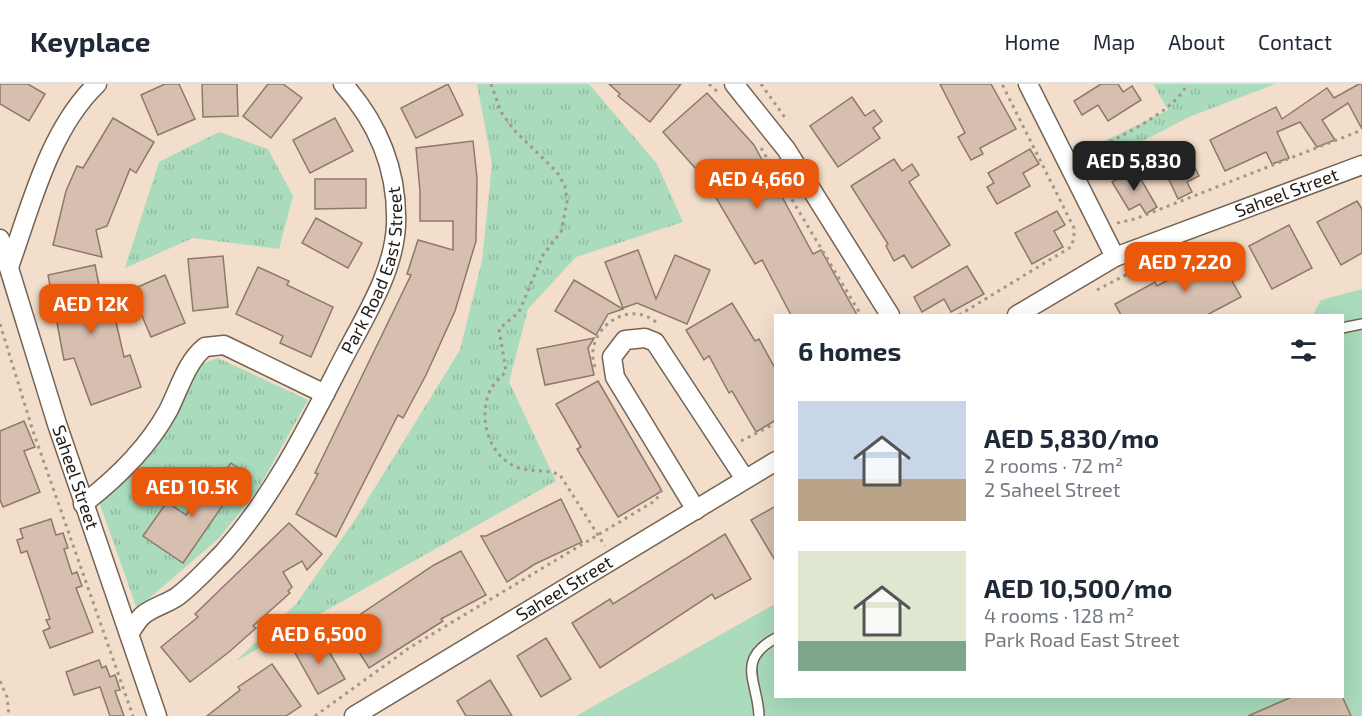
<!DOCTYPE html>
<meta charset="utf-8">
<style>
:root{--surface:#fff;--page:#f6f6f7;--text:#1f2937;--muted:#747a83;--line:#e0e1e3;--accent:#ea580c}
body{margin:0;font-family:"Exo 2",sans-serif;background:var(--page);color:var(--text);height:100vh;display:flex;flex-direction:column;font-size:22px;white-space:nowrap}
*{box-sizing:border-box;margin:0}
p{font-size:20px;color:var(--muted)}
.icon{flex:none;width:33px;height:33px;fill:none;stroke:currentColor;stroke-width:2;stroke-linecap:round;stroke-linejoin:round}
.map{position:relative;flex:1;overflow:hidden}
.drawer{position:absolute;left:774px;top:230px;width:570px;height:384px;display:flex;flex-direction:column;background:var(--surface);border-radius:0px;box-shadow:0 6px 24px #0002}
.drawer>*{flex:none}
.price{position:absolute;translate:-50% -51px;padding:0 14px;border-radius:12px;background:var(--accent);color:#fff;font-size:20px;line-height:39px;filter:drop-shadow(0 2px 3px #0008)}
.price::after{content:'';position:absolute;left:50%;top:36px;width:18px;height:14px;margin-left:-9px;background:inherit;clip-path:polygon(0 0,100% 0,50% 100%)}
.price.on{background:#222;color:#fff}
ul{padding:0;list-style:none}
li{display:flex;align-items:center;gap:18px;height:150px;padding:0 24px}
li span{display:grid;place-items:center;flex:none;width:168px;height:120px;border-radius:0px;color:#555}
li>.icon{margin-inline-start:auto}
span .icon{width:72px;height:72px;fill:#fffc;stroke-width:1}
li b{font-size:26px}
h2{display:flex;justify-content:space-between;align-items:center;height:72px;padding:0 24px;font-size:26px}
header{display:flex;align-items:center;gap:36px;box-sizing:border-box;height:84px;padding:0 30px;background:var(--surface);border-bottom:2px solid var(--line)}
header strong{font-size:28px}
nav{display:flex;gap:33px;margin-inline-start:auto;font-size:21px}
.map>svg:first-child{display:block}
.green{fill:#a9dbbc}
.park{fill:url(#park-tufts)}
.building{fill:#d6bfaf;stroke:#8e7969;stroke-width:1.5}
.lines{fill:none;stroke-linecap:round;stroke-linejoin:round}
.lane-casing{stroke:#756353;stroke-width:12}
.street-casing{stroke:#756353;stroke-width:21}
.path{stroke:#a59687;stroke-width:3;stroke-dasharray:3 4.5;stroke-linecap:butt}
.lane{stroke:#fff;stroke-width:9}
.street{stroke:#fff;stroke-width:18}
.labels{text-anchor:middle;stroke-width:5;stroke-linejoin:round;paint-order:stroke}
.street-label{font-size:18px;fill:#221b14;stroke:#fdecdc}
</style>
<header>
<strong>Keyplace</strong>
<nav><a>Home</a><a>Map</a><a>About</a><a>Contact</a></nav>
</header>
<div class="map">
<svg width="1362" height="632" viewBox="0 0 1362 632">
<defs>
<pattern id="park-tufts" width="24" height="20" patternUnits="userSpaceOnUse" patternTransform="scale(1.5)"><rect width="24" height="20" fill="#a9dbbc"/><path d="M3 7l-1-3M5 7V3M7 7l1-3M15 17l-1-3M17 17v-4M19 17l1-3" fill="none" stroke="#91bba1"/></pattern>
</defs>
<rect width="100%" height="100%" fill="#f3decb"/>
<!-- green -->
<polygon class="green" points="1362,205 1362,632 576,632 775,520 776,612 1342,612 1342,231 1313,231 1321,216"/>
<!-- park -->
<g class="park">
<polygon points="477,0 589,0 657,80 683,138 576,173 528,225 509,298 556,397 236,577 296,520 355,436 460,266 482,177 492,80"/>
<polygon points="1153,0 1275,0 1189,33 1089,85 1082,68 1168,26"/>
<polygon points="219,48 268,65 293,112 279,165 193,154 125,184 159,78"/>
<polygon points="218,274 308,316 257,407 219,454 137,525 97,412 196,282"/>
</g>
<!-- building -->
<g class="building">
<polygon points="0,0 28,0 45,10 29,37 0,20"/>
<polygon points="165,0 179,0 195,35 158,51 141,11"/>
<polygon points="202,0 237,0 238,32 203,33"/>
<polygon points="268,0 283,0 302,14 271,54 243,32"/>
<polygon points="448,0 463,31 416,54 401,24"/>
<polygon points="609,0 681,0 650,38 618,12 620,10"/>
<polygon points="940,0 991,0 1016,45 980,64 983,70 971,76 958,53 965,49"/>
<polygon points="1101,0 1118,0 1123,8 1132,2 1141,16 1108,37 1098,21 1082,31 1074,17"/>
<polygon points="1359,0 1362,0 1362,45 1348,19 1322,36 1335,56 1317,63 1300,38 1277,48 1289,74 1272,80 1266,68 1225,87 1210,56 1276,23 1282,35 1327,4 1334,14"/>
<polygon points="707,9 754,61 813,170 821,166 857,231 791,231 762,176 755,180 705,95 663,48"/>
<polygon points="852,13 865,32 874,26 882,37 873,44 880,54 838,83 810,42"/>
<polygon points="113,34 154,58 136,89 130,85 107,142 96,146 102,173 53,161 66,107 77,82 83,84"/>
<polygon points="335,34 353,67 310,89 293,56"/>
<polygon points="473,57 477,94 476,157 455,227 426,291 403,334 398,331 336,453 296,430 318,390 315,389 411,191 407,190 418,156 453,166 453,137 420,137 420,107 416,64"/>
<polygon points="1184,61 1199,92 1187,98 1192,108 1178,115 1158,72"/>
<polygon points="1030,65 1039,80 1023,89 1030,102 997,120 987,103 994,99 988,89"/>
<polygon points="894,75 902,87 912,80 919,91 909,98 950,161 912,184 904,171 894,177 886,162 888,160 851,102"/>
<polygon points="1135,85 1157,123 1146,130 1140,120 1129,126 1112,98"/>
<polygon points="315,95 366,95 366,124 315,125"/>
<polygon points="1357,117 1362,125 1362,169 1341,181 1317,138"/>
<polygon points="1057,127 1065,141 1054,147 1063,163 1032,180 1015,149"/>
<polygon points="316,134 362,159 348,184 302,159"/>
<polygon points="1289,141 1312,184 1272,205 1249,162"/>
<polygon points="638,166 656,215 675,171 710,186 687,240 637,219 623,224 605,178"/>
<polygon points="1217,170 1241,213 1207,231 1121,231 1115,220 1155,198 1157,202"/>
<polygon points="223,172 228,223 193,227 188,175"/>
<polygon points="95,181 105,231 114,229 124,273 130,271 141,303 91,321 74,274 64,276 48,191"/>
<polygon points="967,182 984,210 951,228 944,215 922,228 914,213"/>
<polygon points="258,183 289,197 287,201 333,223 311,273 280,259 283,252 236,230"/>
<polygon points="165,191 185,239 151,253 131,206"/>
<polygon points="574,196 623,225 608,230 596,251 555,227"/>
<polygon points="732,219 755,257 759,255 776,286 776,336 756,348 732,307 729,309 709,272 704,276 686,246"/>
<polygon points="594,254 588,264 594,291 545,301 537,265"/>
<polygon points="598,297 662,407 618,433 577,365 581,363 556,320"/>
<polygon points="24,337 35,363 24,367 40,408 3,423 0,416 0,347"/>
<polygon points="231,379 245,389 183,479 143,452 167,418 186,431 205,404 210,408"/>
<polygon points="561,415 582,458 535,480 507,498 481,452 486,452"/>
<polygon points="776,422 776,478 751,436"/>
<polygon points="51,435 56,451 63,449 68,464 64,465 72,490 77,488 82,502 76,504 93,548 50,564 43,547 50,544 46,536 50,535 27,467 21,469 17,456 23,454 20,445"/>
<polygon points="289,439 322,470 307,486 302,477 283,488 292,503 288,507 290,509 253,542 256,544 229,568 190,598 161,563 198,533 195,530"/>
<polygon points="725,450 751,495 715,515 712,510 600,584 572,539 610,515 613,520"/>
<polygon points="461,467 486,511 441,535 443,537 369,584 343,542 434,481"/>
<polygon points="320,552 345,595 318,610 294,567"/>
<polygon points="546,554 571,595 541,613 517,572"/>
<polygon points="99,576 102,584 106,582 110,593 115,591 120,606 115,607 124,632 110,632 100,603 74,611 66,588"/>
<polygon points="272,580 301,622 286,632 207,632 240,606 238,603"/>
<polygon points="490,596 512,632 466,632 457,617"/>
<polygon points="1294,612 1342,612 1351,632 1248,632"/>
</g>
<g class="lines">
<defs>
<g id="lane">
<polyline points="1342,244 1362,240"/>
<path d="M759,632C758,598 735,576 776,554"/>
</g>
<g id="street">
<polyline points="734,0 786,65 890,231"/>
<polyline points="1028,0 1115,173"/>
<path id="s1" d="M0,155L57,340L157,632"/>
<path d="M9,183C31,122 49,46 97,0"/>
<path id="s2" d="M1017,231L1115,173L1362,81"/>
<path d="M83,420C117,394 147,365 168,327C179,306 186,278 205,263L224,261L325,310"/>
<polyline points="696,426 615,293 612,273 625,256 645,254 655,258 745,395"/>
<path id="s3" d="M129,550C133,544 137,537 142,532C152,523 167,520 178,512C194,500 210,482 224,468C276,409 309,340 345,271C366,231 394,187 396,141C398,87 378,39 343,0"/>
<path id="s4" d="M354,632L776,377"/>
</g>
</defs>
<!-- lane casing -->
<use href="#lane" class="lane-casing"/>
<!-- street casing -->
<use href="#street" class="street-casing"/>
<!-- path -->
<g class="path">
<path d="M491,0L501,28L514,46L557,88L565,102L567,118L561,148L543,171L519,228L499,245L506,287C501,294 492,300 489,309C478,337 490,374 519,384C533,388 547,385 560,391L605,462"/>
<polyline points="709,0 719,9"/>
<polyline points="761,0 786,35"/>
<polyline points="761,64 861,231"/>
<path d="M1084,72C1111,56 1175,29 1187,0"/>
<polyline points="1117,139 1135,135 1362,46"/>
<polyline points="1097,206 1139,184"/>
<polyline points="959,231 1071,163 1074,154 1074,144 1002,0"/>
<polyline points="0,240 33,347 133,632"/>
<path d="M595,283C582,247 629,212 658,240"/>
<polyline points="741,357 776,339"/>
<polyline points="0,597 7,613 9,632"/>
<polyline points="315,632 409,564 653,418 660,411 661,404"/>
</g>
<!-- lane -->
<use href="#lane" class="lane"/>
<!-- street -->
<use href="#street" class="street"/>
</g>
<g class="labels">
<!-- street labels -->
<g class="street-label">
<text dy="6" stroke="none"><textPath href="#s2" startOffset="297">Saheel Street</textPath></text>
<text dy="6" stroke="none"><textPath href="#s3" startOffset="450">Park Road East Street</textPath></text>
<text dy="6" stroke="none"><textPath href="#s1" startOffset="250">Saheel Street</textPath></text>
<text dy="6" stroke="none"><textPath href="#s4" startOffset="246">Saheel Street</textPath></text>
</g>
</g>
</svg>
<b class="price on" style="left:1134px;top:108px">AED 5,830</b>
<b class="price" style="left:757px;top:126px">AED 4,660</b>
<b class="price" style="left:1185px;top:209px">AED 7,220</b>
<b class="price" style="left:91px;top:251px">AED 12K</b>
<b class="price" style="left:192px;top:434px">AED 10.5K</b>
<b class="price" style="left:319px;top:581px">AED 6,500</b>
<section class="drawer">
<h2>6 homes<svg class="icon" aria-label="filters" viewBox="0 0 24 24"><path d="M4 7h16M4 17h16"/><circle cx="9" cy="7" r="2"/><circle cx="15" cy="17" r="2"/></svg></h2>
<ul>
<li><span style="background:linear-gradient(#c9d6e8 65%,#b9a48a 0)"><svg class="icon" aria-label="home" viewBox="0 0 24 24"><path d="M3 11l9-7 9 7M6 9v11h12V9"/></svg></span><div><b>AED 5,830/mo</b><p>2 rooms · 72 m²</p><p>2 Saheel Street</p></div></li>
<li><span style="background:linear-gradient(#dfe7d0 75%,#7fa58c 0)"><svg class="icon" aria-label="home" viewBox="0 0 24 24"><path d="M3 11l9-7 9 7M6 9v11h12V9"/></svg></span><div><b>AED 10,500/mo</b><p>4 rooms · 128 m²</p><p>Park Road East Street</p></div></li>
</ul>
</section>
</div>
